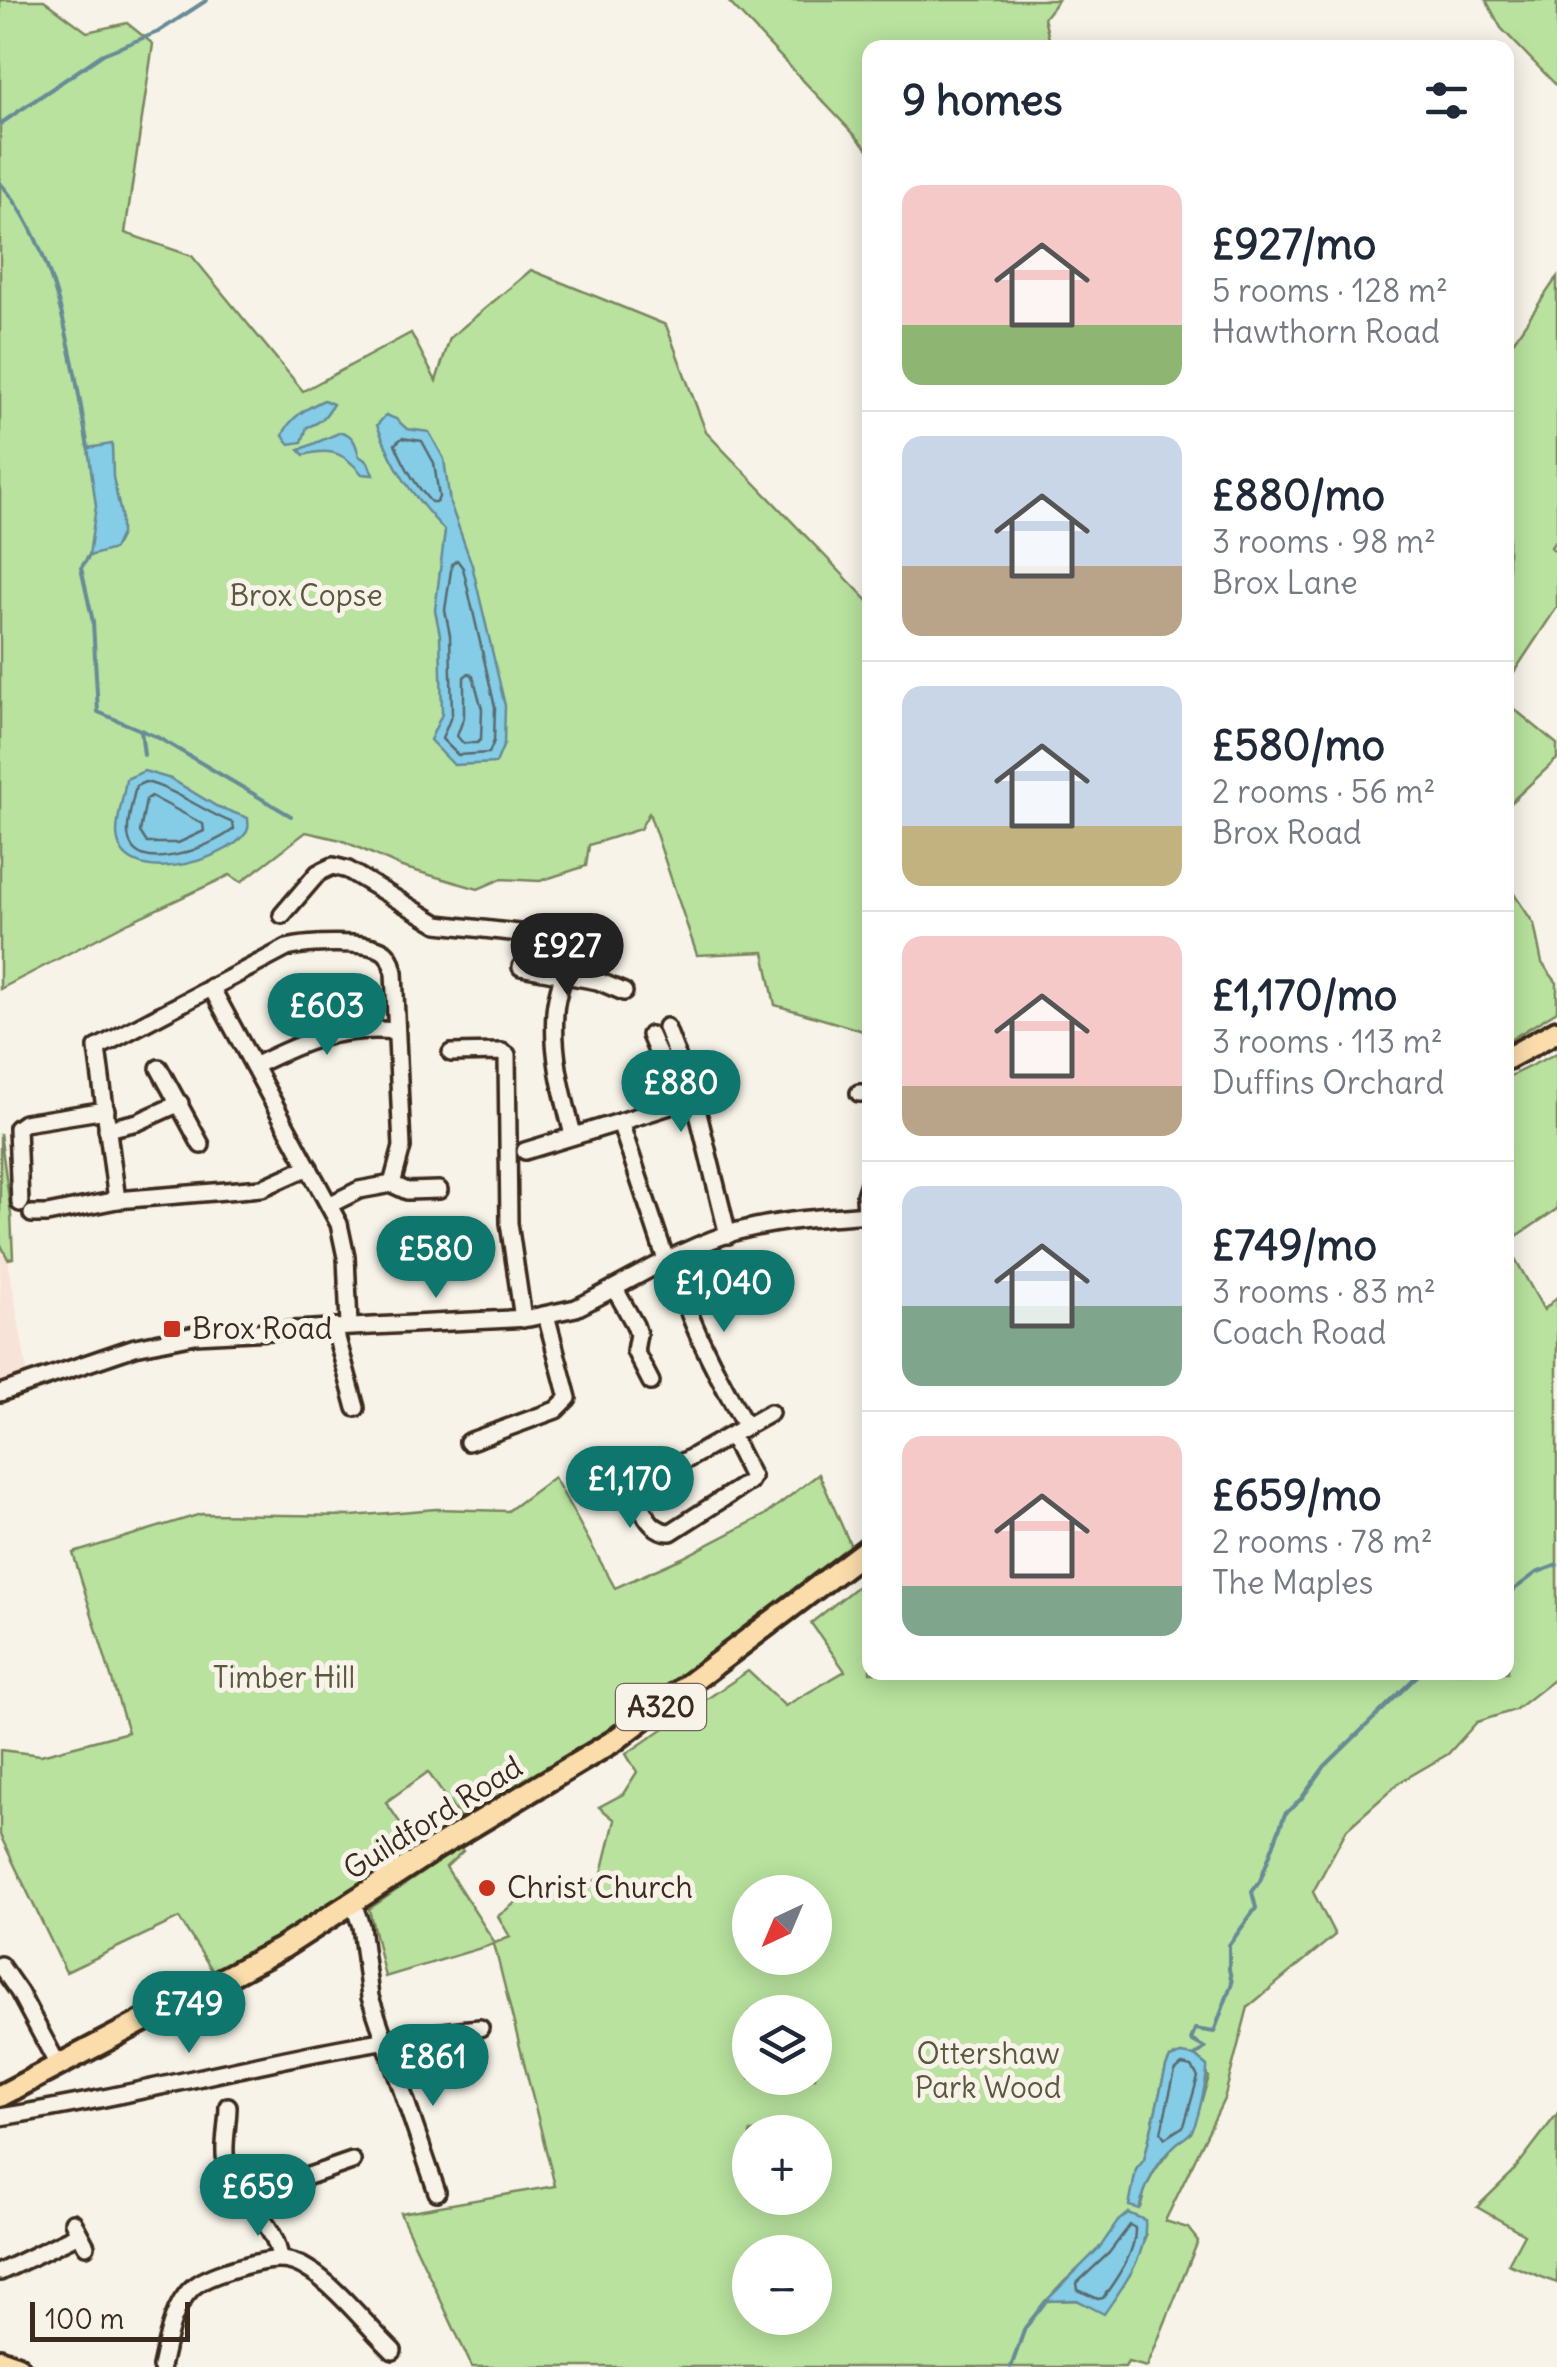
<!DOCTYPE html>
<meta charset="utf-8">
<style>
:root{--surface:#fff;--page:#f6f6f7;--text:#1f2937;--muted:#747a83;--line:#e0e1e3;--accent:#0f766e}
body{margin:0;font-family:Delius,sans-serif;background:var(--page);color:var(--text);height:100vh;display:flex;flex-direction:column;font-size:38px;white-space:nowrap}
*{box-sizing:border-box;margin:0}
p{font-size:32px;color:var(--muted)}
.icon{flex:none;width:55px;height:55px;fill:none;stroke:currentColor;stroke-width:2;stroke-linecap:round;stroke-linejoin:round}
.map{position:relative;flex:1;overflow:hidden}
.sheet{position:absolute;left:862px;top:40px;width:652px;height:1640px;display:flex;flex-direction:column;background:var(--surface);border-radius:20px;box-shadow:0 5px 25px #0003}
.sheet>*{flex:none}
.needle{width:65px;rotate:224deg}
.buttons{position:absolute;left:732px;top:1875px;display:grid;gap:20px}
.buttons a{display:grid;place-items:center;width:100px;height:100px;border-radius:50%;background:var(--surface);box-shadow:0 5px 25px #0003;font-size:50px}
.scale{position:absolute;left:30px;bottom:25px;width:160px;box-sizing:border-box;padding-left:10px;border:5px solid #3b2a1e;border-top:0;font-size:28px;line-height:35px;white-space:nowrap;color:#3b2a1e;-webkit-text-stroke:8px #f7f3e8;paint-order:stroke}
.price{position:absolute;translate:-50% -85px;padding:0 22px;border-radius:35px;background:var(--accent);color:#fff;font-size:32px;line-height:65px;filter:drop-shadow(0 2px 5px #0008)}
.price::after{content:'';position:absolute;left:50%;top:60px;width:30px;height:22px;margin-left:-15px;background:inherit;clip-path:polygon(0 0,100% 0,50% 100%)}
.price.active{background:#222;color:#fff}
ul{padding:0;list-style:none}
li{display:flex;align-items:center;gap:30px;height:250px;padding:0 40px}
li+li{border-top:2px solid var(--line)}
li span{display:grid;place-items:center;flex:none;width:280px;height:200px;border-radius:20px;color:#555}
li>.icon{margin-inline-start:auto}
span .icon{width:120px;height:120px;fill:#fffc;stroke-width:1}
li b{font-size:42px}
h2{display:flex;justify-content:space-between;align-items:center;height:120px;padding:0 40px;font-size:42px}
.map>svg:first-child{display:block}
.built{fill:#f8e3d8}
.green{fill:#b8e29e;stroke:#7a865e;stroke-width:2.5;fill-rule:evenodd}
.water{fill:#85cce6;stroke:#678b96;stroke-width:2.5}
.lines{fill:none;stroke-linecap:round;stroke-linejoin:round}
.shore{stroke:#596b6e;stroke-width:2.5}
.stream{stroke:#678b96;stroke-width:4}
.minor-casing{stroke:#3b2a1e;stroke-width:22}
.major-casing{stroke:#3b2a1e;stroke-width:28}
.minor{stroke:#f7f3e8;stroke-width:15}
.major{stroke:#fbddab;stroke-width:20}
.poi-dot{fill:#c8321e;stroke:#f7f3e8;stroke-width:4}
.labels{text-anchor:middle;stroke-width:10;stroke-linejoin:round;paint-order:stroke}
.shield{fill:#f7f3e8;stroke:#73665b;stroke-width:2.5}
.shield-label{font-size:28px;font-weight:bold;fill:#3b2a1e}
.park-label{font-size:30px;fill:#5a583e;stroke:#f7f3e8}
.poi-label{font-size:30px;fill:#3b2a1e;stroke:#f7f3e8;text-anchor:start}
.street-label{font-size:30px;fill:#3b2a1e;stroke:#f7f3e8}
</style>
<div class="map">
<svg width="1557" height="2367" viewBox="0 0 1557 2367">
<rect width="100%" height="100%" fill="#f7f3e8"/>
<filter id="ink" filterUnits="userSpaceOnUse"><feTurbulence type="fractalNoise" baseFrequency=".01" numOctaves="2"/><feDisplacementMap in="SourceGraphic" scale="20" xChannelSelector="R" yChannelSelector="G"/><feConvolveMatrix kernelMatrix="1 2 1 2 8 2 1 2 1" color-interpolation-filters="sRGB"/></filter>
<g filter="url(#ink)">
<!-- built -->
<polygon class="built" points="0,1243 8,1259 27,1371 23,1379 0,1386"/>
<!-- green -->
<g class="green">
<polygon points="0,0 44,0 87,32 127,23 153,44 125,233 192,256 303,391 411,333 436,381 450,338 531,270 666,325 706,432 870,603 870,1033 775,1005 764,952 697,955 649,813 640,829 589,845 586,866 540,881 501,879 478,889 402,867 341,840 306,832 241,882 230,875 129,922 0,989"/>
<polygon points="727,0 1058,0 1044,18 1051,47 870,48 870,151"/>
<polygon points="1486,0 1557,0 1557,86 1501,28"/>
<polygon points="1557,277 1557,539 1551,547 1557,554 1557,607 1508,681 1508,349"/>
<polygon points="1508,704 1557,744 1557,759 1508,805"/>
<polygon points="1508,885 1534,924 1542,963 1557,983 1557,1011 1508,1041"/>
<polygon points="1557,1053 1557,1209 1508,1242 1508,1077"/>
<polygon points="0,1133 11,1214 13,1258 8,1259 0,1243"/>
<path d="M1508,1246L1544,1310L1557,1297V1677L1515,1710L1477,1722L1448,1754L1400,1782L1347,1829L1313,1892L1335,1935L1248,2007L1224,2099L1165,2221L1188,2228L1198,2241L1147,2367L1128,2362L1125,2367H472L400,2213L555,2186L494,1944L385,1977L369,1909L460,1847L463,1851L446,1867L495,1943L510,1937L498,1916L519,1900L572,1893L601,1877L615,1820L599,1807L623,1794L637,1772L626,1754L748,1671L785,1706L845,1671L811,1623L870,1576V1672H1508ZM750,1892H815V1958H750ZM750,2012H815V2078H750ZM1181,2054L1209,2077L1191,2133L1174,2145L1156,2169L1146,2186L1140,2208L1136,2170L1144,2160L1166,2067L1170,2058ZM750,2132H815V2198H750ZM1128,2213L1146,2235L1131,2273L1104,2313L1077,2300L1048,2301C1062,2279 1085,2266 1102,2246C1111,2234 1116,2223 1128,2213ZM750,2252H815V2318H750Z"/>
<polygon points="819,1474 854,1553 634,1719 463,1823 428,1772 386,1802 419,1851 320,1915 214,1973 179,1918 66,1972 0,1835 0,1750 41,1755 128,1732 73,1553 201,1514 352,1516 436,1509 508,1511 554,1477 615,1588 682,1558 765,1515"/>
<polygon points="1557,2114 1557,2283 1508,2264 1524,2234 1477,2207 1512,2173"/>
</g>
<!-- water -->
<g class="water">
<path d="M324,400L333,404C326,416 321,423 307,427L302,442L290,444L283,436C288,418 307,408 324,400Z"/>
<path d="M386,415L396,419L407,429L429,432L444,459L450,503L472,565L505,706L504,744L496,763L454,765L430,740L442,714L440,635L435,610L445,531C410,492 397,475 377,425Z"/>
<path d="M341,432C353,434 356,444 359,456L368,462L373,475L362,474C344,453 331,447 304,455L299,450Z"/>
<polygon points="112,444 113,477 121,515 121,534 114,549 89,556 96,506 88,448"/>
<path d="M144,771L171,779L216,806L248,818C248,825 250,827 246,833C227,861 119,892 117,833C117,816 124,796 126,779Z"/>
<path d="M1181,2054L1195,2056L1207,2066C1208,2075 1198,2120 1193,2129C1189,2137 1181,2139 1175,2145C1157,2161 1145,2186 1139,2209L1129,2206L1136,2170L1144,2160L1166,2067L1170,2058Z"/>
<path d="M1128,2213L1145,2220C1148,2255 1123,2286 1104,2314L1077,2300L1046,2301L1101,2246L1118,2221Z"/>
</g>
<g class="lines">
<!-- shore -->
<g class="shore">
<path d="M402,438L422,441L434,463L439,497L437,502H431C415,485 404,465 395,444Z"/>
<polygon points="457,560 463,568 495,707 494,741 489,753 458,755 442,739 452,714 450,635 445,610 452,564"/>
<polygon points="469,673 473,676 482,709 481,739 477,743 463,743 457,736 464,717 464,677"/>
<path d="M145,782C176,789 202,811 233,823L234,829C214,845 131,882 128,833C127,819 133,800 136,786Z"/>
<polygon points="151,796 203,824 204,831 178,843 147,843 140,832 146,800"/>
<polygon points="1182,2065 1192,2067 1198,2077 1184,2126 1165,2138 1161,2132 1175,2071"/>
<path d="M1130,2225L1135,2228C1136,2253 1117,2277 1103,2298L1098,2299L1078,2290L1077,2283L1109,2253Z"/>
</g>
<!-- stream -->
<g class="stream">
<polyline points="0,124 103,54 158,32 207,0"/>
<path d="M0,183C57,245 74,367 88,448"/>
<polyline points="89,556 81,568 93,622 98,712 157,737 291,816"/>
<polyline points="141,730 144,755"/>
<polyline points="1508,1594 1536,1573 1557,1565"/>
<polyline points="1195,2056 1205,2048 1191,2040 1195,2029 1214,2032 1232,1983 1229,1969 1229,1945 1256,1908 1252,1892 1260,1881 1285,1814 1301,1799 1325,1766 1421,1672"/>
<polyline points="1011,2367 1025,2328 1046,2301"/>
</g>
<defs>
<g id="minor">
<path d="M282,915L318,873L333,866L348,870L438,924L564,938L570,944C569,967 556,989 555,1012C552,1056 563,1094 573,1135"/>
<polyline points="521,967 598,981 624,992"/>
<polyline points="211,987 339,1224 346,1257 349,1325"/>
<polyline points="666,1027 696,1105 728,1235"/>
<polyline points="451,1053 502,1052 507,1055 509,1223 523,1319"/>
<path d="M254,1066C304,1041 339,1026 396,1031"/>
<polyline points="159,1068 201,1145"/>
<polyline points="859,1093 870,1093"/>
<polyline points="620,1122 679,1103 650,1035"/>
<polyline points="107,1129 138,1122 180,1103"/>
<polyline points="525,1151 620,1122 667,1263"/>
<polyline points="392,1184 407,1191 439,1190"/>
<path d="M117,1200L97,1048L287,948C306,943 366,940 383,951C390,955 392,964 394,972L402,1147L392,1184L359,1190L329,1205"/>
<polyline points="20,1203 17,1128 24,1123 106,1110"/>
<polyline points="32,1214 47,1214 117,1200 262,1188 309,1167"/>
<polyline points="866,1214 865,1195 870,1180"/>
<path d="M672,1260C682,1279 683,1300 692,1320C707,1357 727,1392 746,1427"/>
<polyline points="615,1289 635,1325 638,1334 635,1351 651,1382"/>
<polyline points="334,1327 356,1408"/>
<path d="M0,1393L135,1347L195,1335L529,1318L576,1308C627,1283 684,1246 738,1231C782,1220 825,1217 870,1214"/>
<path d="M731,1436L752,1477L749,1482L671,1532C650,1533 636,1505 640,1486L770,1413"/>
<polyline points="468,1442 556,1410 568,1398 546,1315"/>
<polyline points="353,1903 361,1926 370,1997 437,2192"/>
<polyline points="0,1965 19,1992 59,2067"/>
<path d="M228,2106C228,2126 221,2152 228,2170C241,2202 277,2223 280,2260"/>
<path d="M0,2117C161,2092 318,2043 480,2028"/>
<polyline points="249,2201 271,2189 352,2161"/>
<polyline points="73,2222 86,2246"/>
<polyline points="0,2272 79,2234"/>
<path d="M161,2367C167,2341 172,2307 192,2288C205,2275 261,2259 280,2260C290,2260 300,2264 309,2270C335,2285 369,2328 393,2351"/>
</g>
<g id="major">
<polyline points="1508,1058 1557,1031"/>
<polyline points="0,2096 282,1948 436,1848 614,1741 870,1547"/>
<polyline points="0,2360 18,2367"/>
</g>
</defs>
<!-- minor casing -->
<use href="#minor" class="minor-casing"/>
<!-- major casing -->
<use href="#major" class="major-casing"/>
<!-- minor -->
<use href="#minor" class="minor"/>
<!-- major -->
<use href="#major" class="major"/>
</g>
</g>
<!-- markers -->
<g class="poi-dot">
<rect x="162" y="1319" width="20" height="20" rx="5"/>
<circle cx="487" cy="1888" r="10"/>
</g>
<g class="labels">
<!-- shield labels -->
<rect class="shield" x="616" y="1684" width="90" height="46" rx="8"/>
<g class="shield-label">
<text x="661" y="1717">A320</text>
</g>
<!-- park labels -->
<g class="park-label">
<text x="306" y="606">Brox Copse</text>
<text x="284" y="1688">Timber Hill</text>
<text x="988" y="2064">Ottershaw<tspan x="988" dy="34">Park Wood</tspan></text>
</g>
<!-- poi labels -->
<g class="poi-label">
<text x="192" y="1339">Brox Road</text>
<text x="507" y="1898">Christ Church</text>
</g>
<!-- street labels -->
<g class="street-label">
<text transform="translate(433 1818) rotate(-32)" y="10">Guildford Road</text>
</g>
</g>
</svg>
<div class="buttons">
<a><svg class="needle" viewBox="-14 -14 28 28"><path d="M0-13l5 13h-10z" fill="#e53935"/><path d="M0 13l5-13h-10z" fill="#747a83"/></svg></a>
<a><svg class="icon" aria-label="layers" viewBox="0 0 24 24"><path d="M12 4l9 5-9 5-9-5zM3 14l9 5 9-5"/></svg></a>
<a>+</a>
<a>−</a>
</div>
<div class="scale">100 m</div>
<b class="price active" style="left:567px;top:998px">£927</b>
<b class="price" style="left:327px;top:1058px">£603</b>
<b class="price" style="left:681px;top:1135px">£880</b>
<b class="price" style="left:436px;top:1301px">£580</b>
<b class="price" style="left:724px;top:1335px">£1,040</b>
<b class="price" style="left:630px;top:1531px">£1,170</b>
<b class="price" style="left:189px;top:2056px">£749</b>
<b class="price" style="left:433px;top:2109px">£861</b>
<b class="price" style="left:258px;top:2239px">£659</b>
<section class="sheet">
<h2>9 homes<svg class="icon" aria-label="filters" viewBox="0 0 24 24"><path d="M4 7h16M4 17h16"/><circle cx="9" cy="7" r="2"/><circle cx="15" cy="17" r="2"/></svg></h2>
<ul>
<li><span style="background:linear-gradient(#f6c9c9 70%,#8fb573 0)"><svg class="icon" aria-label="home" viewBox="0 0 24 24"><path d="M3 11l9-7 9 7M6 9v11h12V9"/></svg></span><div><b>£927/mo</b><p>5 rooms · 128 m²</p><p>Hawthorn Road</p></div></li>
<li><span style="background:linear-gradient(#c9d6e8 65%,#b9a48a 0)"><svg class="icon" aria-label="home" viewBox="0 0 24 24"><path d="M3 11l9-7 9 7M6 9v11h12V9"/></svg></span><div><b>£880/mo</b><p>3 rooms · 98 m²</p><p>Brox Lane</p></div></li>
<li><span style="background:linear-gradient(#c9d6e8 70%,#c2b280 0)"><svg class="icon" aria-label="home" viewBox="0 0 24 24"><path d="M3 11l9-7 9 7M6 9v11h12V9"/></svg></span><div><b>£580/mo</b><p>2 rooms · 56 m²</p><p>Brox Road</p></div></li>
<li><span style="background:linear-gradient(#f6c9c9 75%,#b9a48a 0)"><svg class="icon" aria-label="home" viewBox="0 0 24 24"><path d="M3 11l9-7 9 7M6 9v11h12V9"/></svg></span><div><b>£1,170/mo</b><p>3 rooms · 113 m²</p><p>Duffins Orchard</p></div></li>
<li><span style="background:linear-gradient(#c9d6e8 60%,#7fa58c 0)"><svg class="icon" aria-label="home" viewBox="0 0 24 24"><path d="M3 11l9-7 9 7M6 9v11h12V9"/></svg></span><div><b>£749/mo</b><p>3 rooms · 83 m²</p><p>Coach Road</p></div></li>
<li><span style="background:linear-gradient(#f6c9c9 75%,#7fa58c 0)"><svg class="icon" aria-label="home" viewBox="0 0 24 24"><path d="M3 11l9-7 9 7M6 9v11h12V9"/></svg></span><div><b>£659/mo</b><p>2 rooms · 78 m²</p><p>The Maples</p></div></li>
</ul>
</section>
</div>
